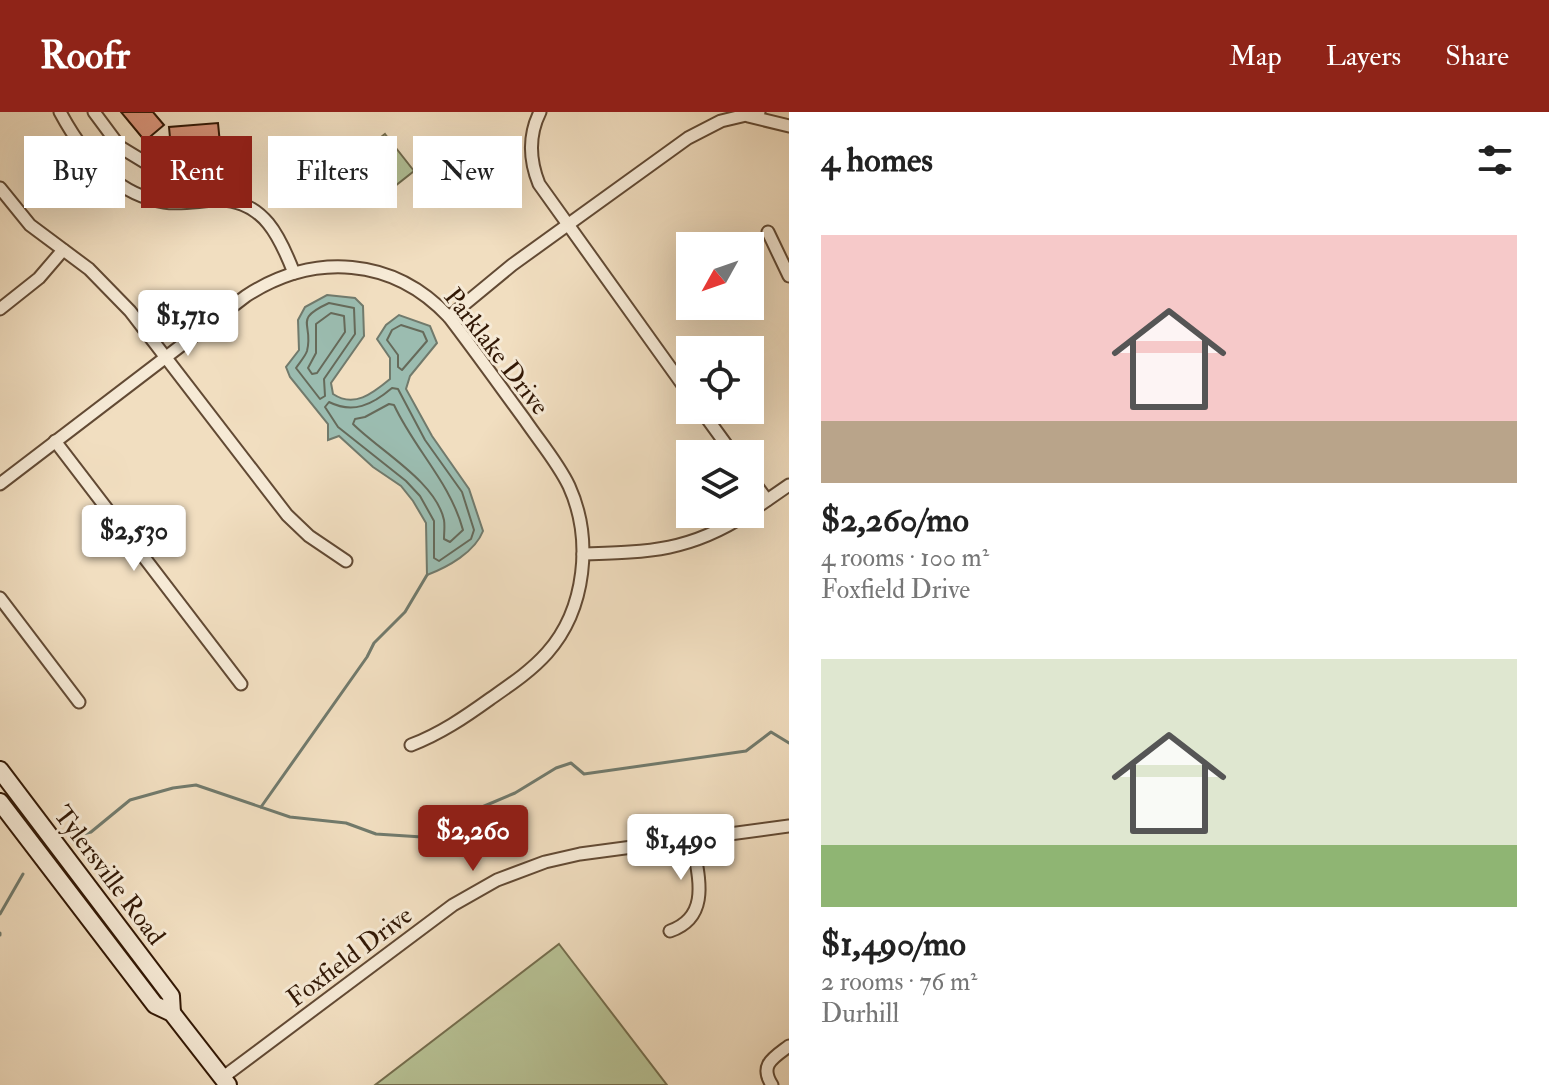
<!DOCTYPE html>
<meta charset="utf-8">
<style>
:root{--surface:#fff;--page:#f2f2f2;--text:#222;--muted:#767676;--accent:#8f2418}
body{margin:0;font-family:"IM FELL Double Pica",serif;background:var(--page);color:var(--text);height:100vh;display:flex;flex-direction:column;font-size:30px;white-space:nowrap}
*{box-sizing:border-box;margin:0}
p{font-size:26px;color:var(--muted)}
.icon{flex:none;width:44px;height:44px;fill:none;stroke:currentColor;stroke-width:2;stroke-linecap:round;stroke-linejoin:round}
.map{position:relative;flex:1;overflow:hidden}
.sheet{display:flex;flex-direction:column;background:var(--surface);width:760px}
.sheet>*{flex:none}
.guide{position:absolute;left:24px;top:24px;width:644px;height:72px;display:flex;gap:16px}
.needle{width:52px;rotate:230deg}
.buttons{position:absolute;left:676px;top:120px;display:grid;gap:16px}
.buttons a{display:grid;place-items:center;width:88px;height:88px;border-radius:0px;background:var(--surface);box-shadow:0 8px 32px #0002;font-size:40px}
.price{position:absolute;translate:-50% -68px;padding:0 18px;border-radius:8px;background:#fff;color:#222;font-size:26px;line-height:52px;filter:drop-shadow(0 2px 4px #0008)}
.price::after{content:'';position:absolute;left:50%;top:48px;width:24px;height:18px;margin-left:-12px;background:inherit;clip-path:polygon(0 0,100% 0,50% 100%)}
.price.current{background:var(--accent);color:#fff}
ul{padding:0;list-style:none}
li{display:grid;align-content:center;gap:16px;height:424px;padding:0 32px}
li span{display:grid;place-items:center;height:248px;border-radius:0px;color:#555}
li>.icon{margin-inline-start:auto}
span .icon{width:144px;height:144px;fill:#fffc;stroke-width:1}
li b{font-size:34px}
h2{display:flex;justify-content:space-between;align-items:center;height:96px;padding:0 32px;font-size:34px}
.tag{padding:0 28px;border-radius:0px;background:var(--surface);box-shadow:0 8px 32px #0002;font-size:28px;line-height:72px}
.tag.current{background:var(--accent);color:#fff}
header{display:flex;align-items:center;gap:48px;box-sizing:border-box;height:112px;padding:0 40px;background:var(--accent);color:#fff}
header strong{font-size:38px}
nav{display:flex;gap:44px;margin-inline-start:auto;font-size:28px}
main{display:flex;flex:1;min-height:0}
.map>svg:first-child{display:block}
.green{fill:#b7c295;stroke:#746d4d;stroke-width:2}
.water{fill:#9bbcb0;stroke:#717a6c;stroke-width:2}
.lines{fill:none;stroke-linecap:round;stroke-linejoin:round}
.shore{stroke:#666a5a;stroke-width:2}
.stream{stroke:#717a6c;stroke-width:3}
.building{fill:#da947a;stroke:#321805;stroke-width:2}
.street-casing{stroke:#624a34;stroke-width:15}
.secondary-casing{stroke:#321805;stroke-width:20}
.street{stroke:#f6ead6;stroke-width:11}
.secondary{stroke:#f6ead6;stroke-width:16}
.labels{text-anchor:middle;stroke-width:6;stroke-linejoin:round;paint-order:stroke}
.street-label{font-size:26px;fill:#321805;stroke:#f6ead6}
</style>
<header>
<strong>Roofr</strong>
<nav><a>Map</a><a>Layers</a><a>Share</a></nav>
</header>
<main>
<div class="map">
<svg width="789" height="973" viewBox="0 0 789 973">
<rect width="100%" height="100%" fill="#f1dec0"/>
<filter id="stains"><feTurbulence type="fractalNoise" baseFrequency=".0025" numOctaves="4"/><feColorMatrix values="0 0 0 0 .2 0 0 0 0 .09 0 0 0 0 .02 0 0 0 .5 -.17"/></filter>
<radialGradient id="worn" r=".72"><stop offset=".6" stop-color="#630" stop-opacity="0"/><stop offset="1" stop-color="#630" stop-opacity=".3"/></radialGradient>
<!-- green -->
<g class="green">
<polygon points="385,22 414,59 371,93 351,68 332,82 324,70"/>
<polygon points="559,832 667,973 375,973"/>
</g>
<!-- water -->
<path class="water" d="M327,183L355,186L363,194L364,224L331,271L333,282C354,296 372,282 390,267V246L377,227L386,213L399,203L430,214L437,231L410,264L406,277L432,324L469,377L483,419C475,440 448,455 427,463L426,411L413,389L401,374L373,355L339,324L328,328V312L290,265L286,255L299,238L298,208L305,195Z"/>
<g class="lines">
<!-- shore -->
<g class="shore">
<path d="M329,191L354,196L355,222L324,267L325,284L320,287L296,256C299,251 305,245 307,239C314,211 292,208 329,191Z"/>
<polygon points="331,201 344,204 345,220 317,261 312,262 308,256 316,241 316,212"/>
<polygon points="401,213 423,220 427,229 402,258 398,255 398,243 387,228 392,218"/>
<path d="M392,276L398,277L425,328L462,380L474,418L471,427L439,449L434,446V409L420,384L406,369L338,315L325,295L329,290C353,302 372,293 392,276Z"/>
<path d="M389,292L394,293C415,338 450,370 463,418L450,430L444,427C444,421 445,414 444,408C436,370 380,339 353,312L355,307L365,305Z"/>
</g>
<!-- stream -->
<g class="stream">
<polyline points="261,695 367,545 374,531 405,500 427,463"/>
<polyline points="75,724 91,720 130,688 173,676 196,673 290,705 346,711 376,722 422,725 449,717 482,695 515,681 556,656 571,651 584,662 746,639 771,620 789,631"/>
<polyline points="0,802 23,762"/>
<polyline points="0,821 0,823"/>
</g>
</g>
<!-- building -->
<g class="building">
<polygon points="121,0 153,0 164,13 145,29"/>
<polygon points="218,11 221,42 172,47 169,15"/>
</g>
<g class="lines">
<defs>
<g id="street">
<path d="M60,0C82,41 115,83 164,90C182,93 202,88 220,88C264,89 280,125 294,161"/>
<polyline points="94,0 120,35 176,69 180,90"/>
<path d="M540,0C528,24 529,47 539,72L690,283"/>
<polyline points="748,4 789,14"/>
<polyline points="176,69 183,63 228,58"/>
<polyline points="0,76 30,113 89,157 130,199 287,403 309,424 346,449"/>
<polyline points="768,120 789,164"/>
<polyline points="0,197 39,166 63,138"/>
<polyline points="449,205 512,153 688,26 721,9 759,0"/>
<polyline points="701,298 733,342"/>
<polyline points="55,329 241,572"/>
<polyline points="750,365 767,388"/>
<path d="M0,372L246,184C314,140 393,145 449,205C475,239 500,274 525,308C540,330 558,351 569,374C593,427 586,497 547,541C531,559 510,573 490,587C465,605 440,622 411,633"/>
<polyline points="750,400 789,373"/>
<path d="M583,442C650,440 690,439 747,402"/>
<polyline points="0,486 79,590"/>
<path d="M670,819C713,804 697,761 692,726"/>
<polyline points="222,966 453,793 497,768 545,750 580,742 789,714"/>
<path d="M772,973C759,953 773,946 789,934"/>
</g>
<g id="secondary">
<polyline points="0,658 171,884 172,901"/>
<polyline points="0,690 155,893 172,901 228,973"/>
</g>
</defs>
<!-- street casing -->
<use href="#street" class="street-casing"/>
<!-- secondary casing -->
<use href="#secondary" class="secondary-casing"/>
<!-- street -->
<use href="#street" class="street"/>
<!-- secondary -->
<use href="#secondary" class="secondary"/>
</g>
<g class="labels">
<!-- street labels -->
<g class="street-label">
<text transform="translate(497 239) rotate(52)" y="9">Parklake Drive</text>
<text transform="translate(110 763) rotate(53)" y="9">Tylersville Road</text>
<text transform="translate(349 844) rotate(-37)" y="9">Foxfield Drive</text>
</g>
</g>
<rect width="100%" height="100%" filter="url(#stains)"/>
<rect width="100%" height="100%" fill="url(#worn)"/>
</svg>
<div class="buttons">
<a><svg class="needle" viewBox="-14 -14 28 28"><path d="M0-13l5 13h-10z" fill="#e53935"/><path d="M0 13l5-13h-10z" fill="#767676"/></svg></a>
<a><svg class="icon" aria-label="locate" viewBox="0 0 24 24"><circle cx="12" cy="12" r="6"/><path d="M12 2v4M12 18v4M2 12h4M18 12h4"/></svg></a>
<a><svg class="icon" aria-label="layers" viewBox="0 0 24 24"><path d="M12 4l9 5-9 5-9-5zM3 14l9 5 9-5"/></svg></a>
</div>
<b class="price" style="left:188px;top:246px">$1,710</b>
<b class="price" style="left:134px;top:461px">$2,530</b>
<b class="price current" style="left:473px;top:761px">$2,260</b>
<b class="price" style="left:681px;top:770px">$1,490</b>
<div class="guide">
<a class="tag">Buy</a>
<a class="tag current">Rent</a>
<a class="tag">Filters</a>
<a class="tag">New</a>
</div>
</div>
<section class="sheet">
<h2>4 homes<svg class="icon" aria-label="filters" viewBox="0 0 24 24"><path d="M4 7h16M4 17h16"/><circle cx="9" cy="7" r="2"/><circle cx="15" cy="17" r="2"/></svg></h2>
<ul>
<li><span style="background:linear-gradient(#f6c9c9 75%,#b9a48a 0)"><svg class="icon" aria-label="home" viewBox="0 0 24 24"><path d="M3 11l9-7 9 7M6 9v11h12V9"/></svg></span><div><b>$2,260/mo</b><p>4 rooms · 100 m²</p><p>Foxfield Drive</p></div></li>
<li><span style="background:linear-gradient(#dfe7d0 75%,#8fb573 0)"><svg class="icon" aria-label="home" viewBox="0 0 24 24"><path d="M3 11l9-7 9 7M6 9v11h12V9"/></svg></span><div><b>$1,490/mo</b><p>2 rooms · 76 m²</p><p>Durhill</p></div></li>
</ul>
</section>
</main>
